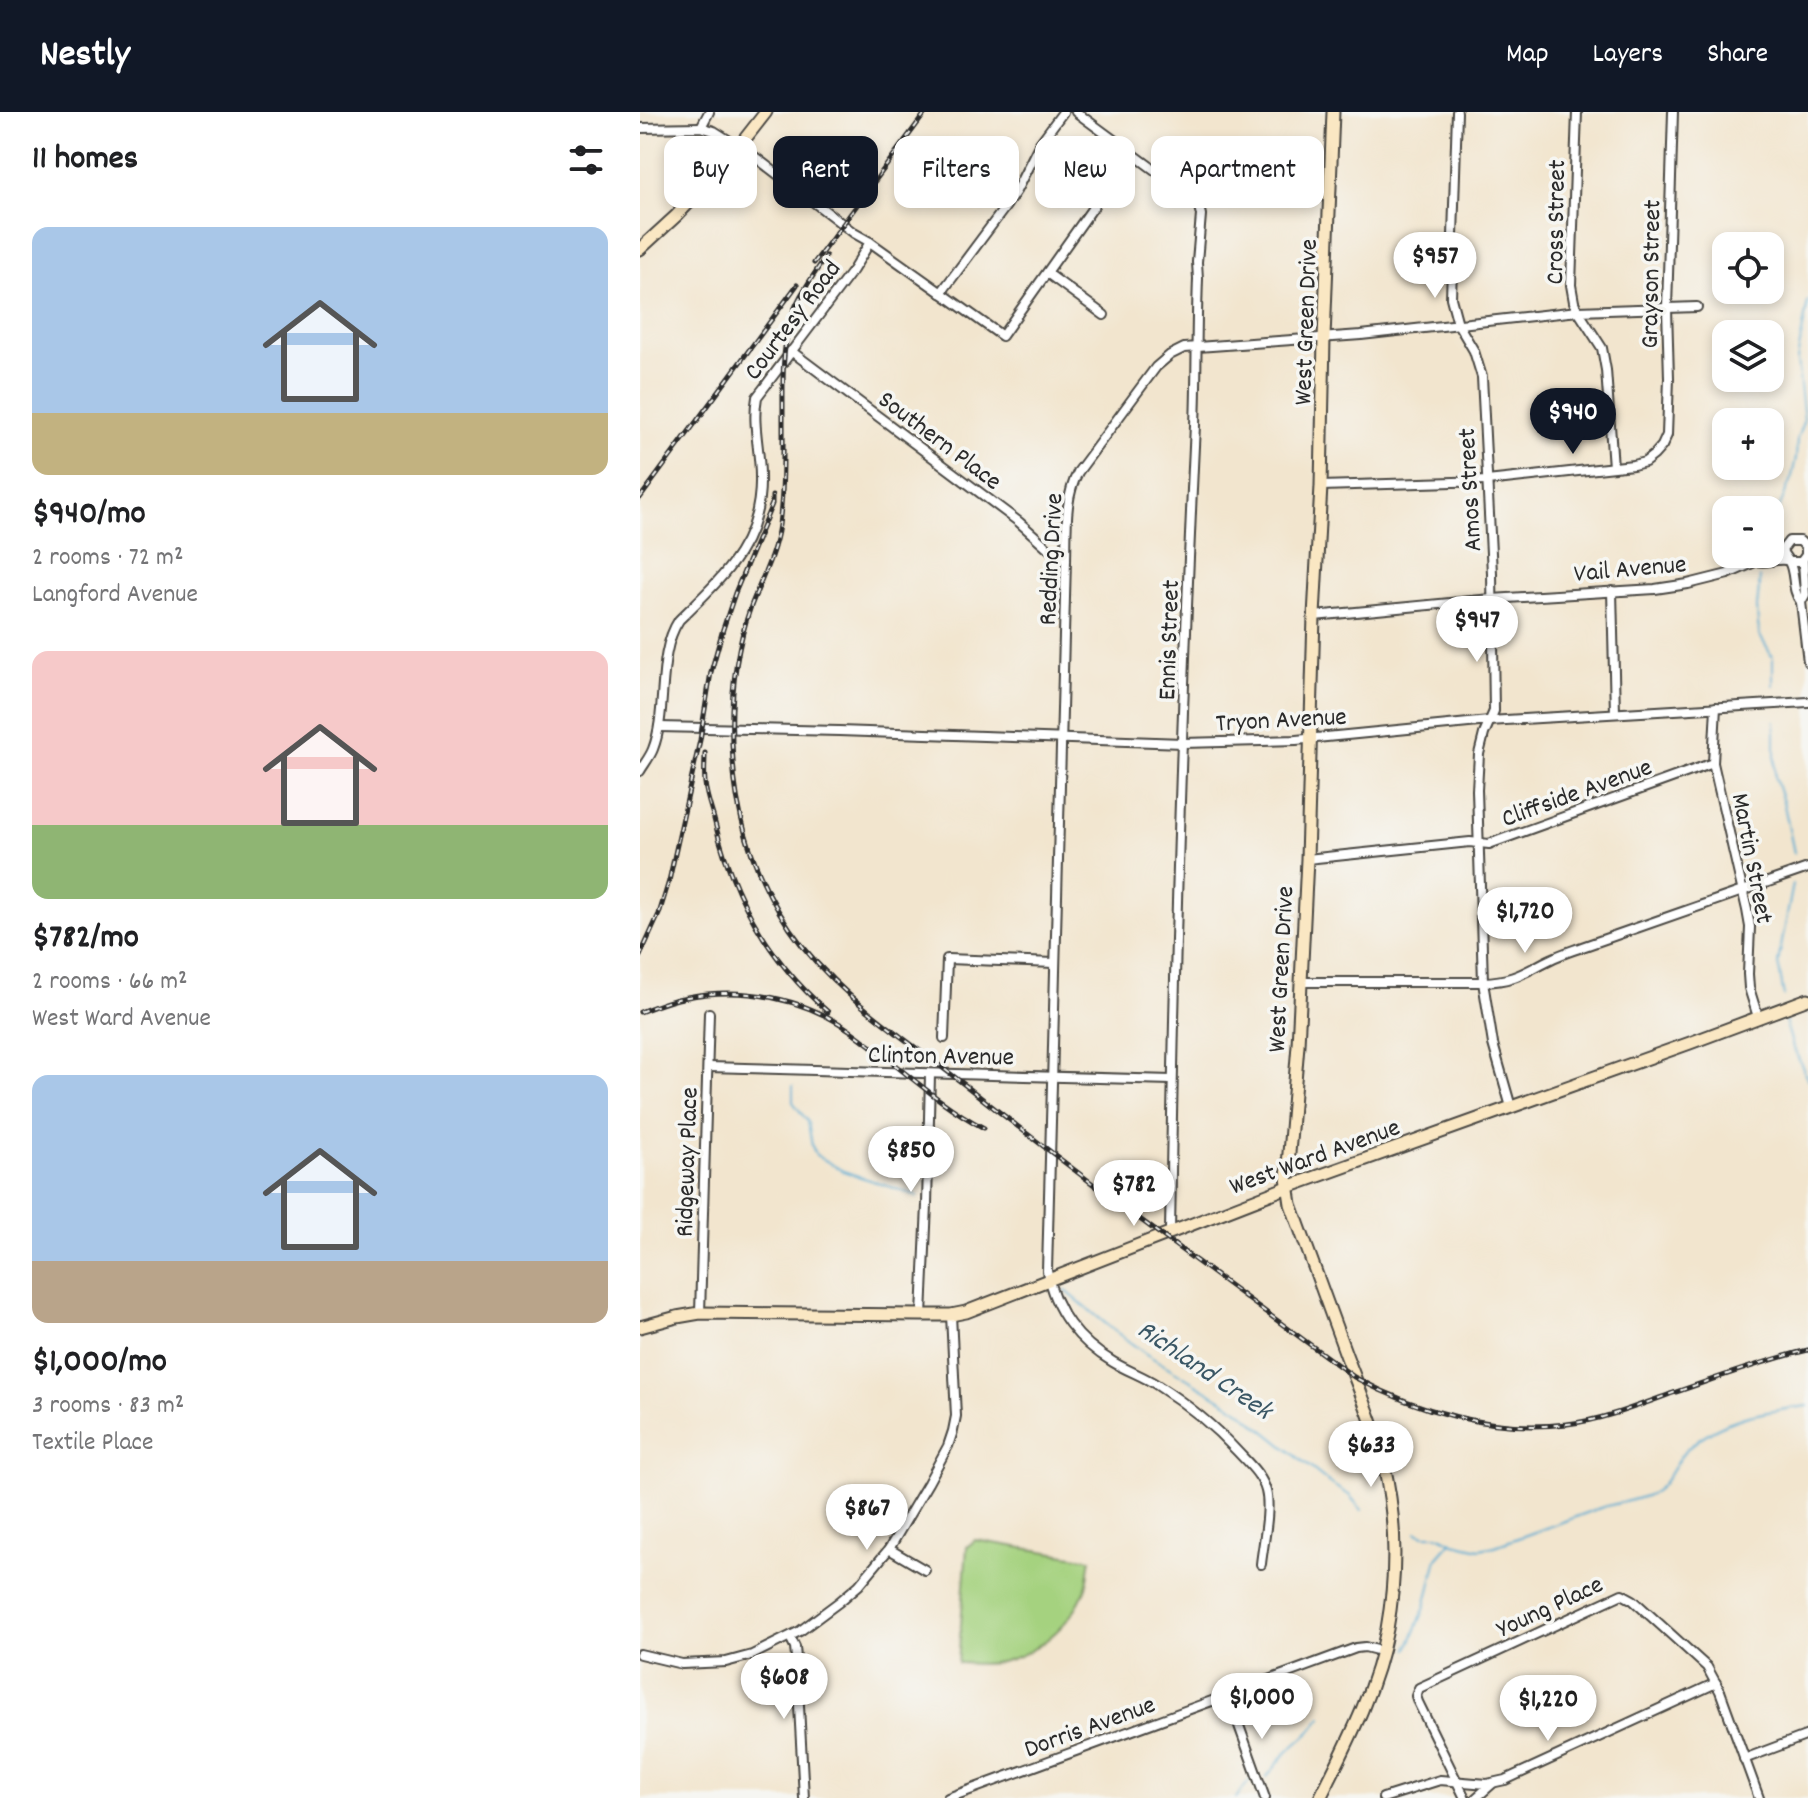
<!DOCTYPE html>
<meta charset="utf-8">
<style>
:root{--surface:#fff;--page:#f6f6f6;--text:#202124;--muted:#757577;--accent:#111827}
body{margin:0;font-family:Dekko,sans-serif;background:var(--page);color:var(--text);height:100vh;display:flex;flex-direction:column;font-size:30px;white-space:nowrap}
*{box-sizing:border-box;margin:0}
p{font-size:26px;color:var(--muted)}
.icon{flex:none;width:44px;height:44px;fill:none;stroke:currentColor;stroke-width:2;stroke-linecap:round;stroke-linejoin:round}
.map{position:relative;flex:1;overflow:hidden}
.drawer{display:flex;flex-direction:column;background:var(--surface);width:640px}
.drawer>*{flex:none}
.guide{position:absolute;left:24px;top:24px;width:760px;height:72px;display:flex;gap:16px}
.fabs{position:absolute;left:1072px;top:120px;display:grid;gap:16px}
.fabs a{display:grid;place-items:center;width:72px;height:72px;border-radius:16px;background:var(--surface);box-shadow:0 4px 12px #0003;font-size:40px}
.price{position:absolute;translate:-50% -68px;padding:0 18px;border-radius:28px;background:#fff;color:#222;font-size:26px;line-height:52px;filter:drop-shadow(0 2px 4px #0008)}
.price::after{content:'';position:absolute;left:50%;top:48px;width:24px;height:18px;margin-left:-12px;background:inherit;clip-path:polygon(0 0,100% 0,50% 100%)}
.price.on{background:var(--accent);color:#fff}
ul{padding:0;list-style:none}
li{display:grid;align-content:center;gap:16px;height:424px;padding:0 32px}
li span{display:grid;place-items:center;height:248px;border-radius:16px;color:#555}
li>.icon{margin-inline-start:auto}
span .icon{width:144px;height:144px;fill:#fffc;stroke-width:1}
li b{font-size:34px}
h2{display:flex;justify-content:space-between;align-items:center;height:96px;padding:0 32px;font-size:34px}
.chip{padding:0 28px;border-radius:16px;background:var(--surface);box-shadow:0 4px 12px #0003;font-size:28px;line-height:72px}
.chip.on{background:var(--accent);color:#fff}
header{display:flex;align-items:center;gap:48px;box-sizing:border-box;height:112px;padding:0 40px;background:var(--accent);color:#fff}
header strong{font-size:38px}
nav{display:flex;gap:44px;margin-inline-start:auto;font-size:28px}
main{display:flex;flex:1;min-height:0}
.map>svg:first-child{display:block}
.pitch{fill:#a5d27f;stroke:#687e55;stroke-width:2}
.lines{fill:none;stroke-linecap:round;stroke-linejoin:round}
.stream{stroke:#55aad1;stroke-width:2}
.street-casing{stroke:#494743;stroke-width:12}
.secondary-casing{stroke:#494743;stroke-width:15}
.street{stroke:#fff;stroke-width:8}
.secondary{stroke:#fae7c3;stroke-width:11}
.rail-casing{stroke:#2b2b2b;stroke-width:5}
.rail{stroke:#f6f6f2;stroke-width:2;stroke-dasharray:6;stroke-linecap:butt}
.labels{text-anchor:middle;stroke-width:7;stroke-linejoin:round;paint-order:stroke}
.street-label{font-size:26px;fill:#2b2b2b;stroke:#f6f6f2}
.water-label{font-size:28px;font-style:italic;fill:#3a5765;stroke:#f6f6f2}
</style>
<header>
<strong>Nestly</strong>
<nav><a>Map</a><a>Layers</a><a>Share</a></nav>
</header>
<main>
<section class="drawer">
<h2>11 homes<svg class="icon" aria-label="filters" viewBox="0 0 24 24"><path d="M4 7h16M4 17h16"/><circle cx="9" cy="7" r="2"/><circle cx="15" cy="17" r="2"/></svg></h2>
<ul>
<li><span style="background:linear-gradient(#a9c7e8 75%,#c2b280 0)"><svg class="icon" aria-label="home" viewBox="0 0 24 24"><path d="M3 11l9-7 9 7M6 9v11h12V9"/></svg></span><div><b>$940/mo</b><p>2 rooms · 72 m²</p><p>Langford Avenue</p></div></li>
<li><span style="background:linear-gradient(#f6c9c9 70%,#8fb573 0)"><svg class="icon" aria-label="home" viewBox="0 0 24 24"><path d="M3 11l9-7 9 7M6 9v11h12V9"/></svg></span><div><b>$782/mo</b><p>2 rooms · 66 m²</p><p>West Ward Avenue</p></div></li>
<li><span style="background:linear-gradient(#a9c7e8 75%,#b9a48a 0)"><svg class="icon" aria-label="home" viewBox="0 0 24 24"><path d="M3 11l9-7 9 7M6 9v11h12V9"/></svg></span><div><b>$1,000/mo</b><p>3 rooms · 83 m²</p><p>Textile Place</p></div></li>
</ul>
</section>
<div class="map">
<svg width="1168" height="1686" viewBox="0 0 1168 1686">
<rect width="100%" height="100%" fill="#f6f6f2"/>
<filter id="ink" filterUnits="userSpaceOnUse"><feTurbulence type="fractalNoise" baseFrequency=".0125" numOctaves="2"/><feDisplacementMap in="SourceGraphic" scale="16" xChannelSelector="R" yChannelSelector="G"/><feConvolveMatrix kernelMatrix="1 2 1 2 8 2 1 2 1" color-interpolation-filters="sRGB"/></filter>
<filter id="wash" filterUnits="userSpaceOnUse"><feTurbulence type="fractalNoise" baseFrequency=".006" numOctaves="4" result="noise"/><feDisplacementMap in="SourceGraphic" scale="32" xChannelSelector="R" yChannelSelector="G"/><feGaussianBlur stdDeviation="1.8" result="paint"/><feColorMatrix in="noise" values="0 0 0 0 0 0 0 0 0 0 0 0 0 0 0 0 0 1.4 0 .05"/><feComposite in="paint" operator="in"/></filter>
<g filter="url(#wash)">
<rect width="100%" height="100%" fill="#f2e5ce"/>
<!-- pitch -->
<path class="pitch" d="M335,1428L451,1447C449,1455 449,1464 447,1472C436,1507 403,1538 368,1548C352,1553 334,1552 318,1551L327,1435Z"/>
<g class="lines">
<!-- stream -->
<g class="stream">
<polyline points="1130,419 1152,364 1156,346 1157,327 1164,307 1157,248 1168,189"/>
<polyline points="1120,466 1117,495 1118,512 1120,524 1133,546 1133,573"/>
<polyline points="1135,609 1135,666 1144,693 1154,741"/>
<polyline points="1144,884 1138,851 1153,772"/>
<polyline points="1144,905 1152,932 1168,968"/>
<polyline points="153,974 153,990 168,1010 172,1034 176,1043 203,1059 278,1084"/>
<polyline points="425,1178 476,1220 506,1242 596,1296 691,1372 709,1383 722,1398"/>
<path d="M777,1420L785,1423H798L814,1431L840,1437L855,1434C890,1422 925,1409 960,1396C976,1391 993,1389 1008,1383C1029,1374 1032,1351 1048,1336C1083,1304 1123,1300 1168,1294"/>
<polyline points="768,1537 785,1495 797,1446 810,1431"/>
<polyline points="626,1666 647,1640 670,1620 682,1605"/>
<polyline points="596,1686 610,1668"/>
</g>
</g>
</g>
<g filter="url(#ink)">
<g class="lines">
<defs>
<g id="street">
<path d="M436,0L546,81L559,95L561,103L557,150L558,167C556,216 557,264 555,313C542,582 534,851 530,1120"/>
<polyline points="817,0 811,186 818,212 834,239 842,265 852,461 854,599 844,622 839,642 837,678 843,870 853,932 871,995"/>
<polyline points="937,0 931,173 934,190 938,199 962,236 966,258 973,355"/>
<polyline points="61,15 69,0"/>
<polyline points="0,16 61,15 74,19 115,45 214,121 230,130 362,224 454,94"/>
<polyline points="407,161 464,203"/>
<polyline points="301,181 366,94 376,79 400,31 423,0"/>
<polyline points="151,239 379,410 416,443 426,448"/>
<polyline points="681,374 847,369 993,353 1005,350 1014,343 1022,334 1027,323 1029,266 1027,196 1033,0"/>
<polyline points="1163,448 1165,483 1161,490 1168,550"/>
<path d="M1117,449C1127,452 1135,446 1146,448"/>
<path d="M1149,450H1161L1166,443V435L1160,429H1149L1142,438C1143,443 1147,446 1149,450C1156,462 1151,478 1161,490"/>
<polyline points="972,479 975,601"/>
<polyline points="674,504 852,487 1015,477 1048,472 1088,462 1117,449 1121,444 1126,442"/>
<polyline points="1076,595 1073,651 1107,798 1110,815 1108,862 1109,876 1118,905"/>
<polyline points="19,615 199,619 543,631 656,628 849,609 1168,590"/>
<path d="M0,659C4,652 10,645 13,637C28,599 16,543 39,508C83,465 122,431 120,364C120,337 112,312 117,285L213,158L230,130"/>
<polyline points="667,747 830,730 849,732 1073,651"/>
<path d="M661,870H843C875,869 884,860 911,847C921,842 931,839 942,835L1168,756"/>
<polyline points="304,926 307,847 415,851"/>
<polyline points="68,955 532,968"/>
<polyline points="60,1201 69,901"/>
<polyline points="282,1203 287,1093 290,962"/>
<polyline points="249,1437 285,1458"/>
<path d="M621,1452C623,1432 631,1398 626,1379C622,1363 608,1351 597,1339C573,1313 547,1292 517,1273C503,1264 488,1259 473,1250C439,1230 414,1199 407,1159L426,448C427,418 424,387 438,360L516,255L530,243L544,236L721,223L938,199L1057,195"/>
<polyline points="150,1525 155,1535 157,1557 164,1686"/>
<polyline points="0,1542 42,1552 86,1550 112,1543 160,1519 199,1490 219,1473 249,1437 288,1371 308,1334 313,1319 316,1304 311,1203"/>
<polyline points="588,1583 625,1686"/>
<polyline points="1104,1647 1168,1623"/>
<polyline points="308,1686 716,1536 725,1535 741,1539"/>
<polyline points="743,1686 800,1668 847,1672 865,1668 1076,1571"/>
<polyline points="825,1686 778,1590 776,1584 779,1576 982,1482 993,1488 1067,1555 1080,1579 1119,1686"/>
<polyline points="836,1686 853,1671"/>
</g>
<g id="secondary">
<polyline points="0,137 36,104 83,55 126,0"/>
<polyline points="0,1215 37,1205 60,1201 282,1203 311,1203 326,1200 648,1075 1050,931 1168,887"/>
<path d="M680,1686C707,1632 736,1577 747,1517C757,1462 756,1403 743,1349C735,1313 718,1275 705,1240C687,1191 669,1141 651,1092L647,1065L658,933L667,747L674,504L681,374L684,226L693,0"/>
</g>
</defs>
<!-- street casing -->
<use href="#street" class="street-casing"/>
<!-- secondary casing -->
<use href="#secondary" class="secondary-casing"/>
<!-- street -->
<use href="#street" class="street"/>
<!-- secondary -->
<use href="#secondary" class="secondary"/>
<defs>
<g id="rail">
<path d="M186,144C172,166 155,188 149,213C142,241 143,270 143,299C143,337 144,375 139,413C135,442 121,468 111,494C93,545 89,596 93,649C97,710 116,767 150,817C194,882 264,925 325,973C452,1074 584,1169 714,1265C779,1300 853,1321 927,1312C963,1308 1000,1293 1033,1281C1077,1266 1122,1249 1168,1238"/>
<polyline points="174,151 286,0"/>
<polyline points="0,386 157,173"/>
<path d="M65,641C65,651 64,661 65,671C66,683 71,696 74,707C92,783 129,849 188,900"/>
<polyline points="0,844 19,802 29,769 60,628 71,560 83,517 95,481 132,392 132,384"/>
<path d="M0,900C15,894 30,888 47,885C102,874 164,886 211,919C256,951 295,990 344,1016"/>
</g>
</defs>
<!-- rail casing -->
<use href="#rail" class="rail-casing"/>
<!-- rail -->
<use href="#rail" class="rail"/>
</g>
</g>
<g class="labels">
<!-- street labels -->
<g class="street-label">
<text transform="translate(914 110) rotate(-89)" y="9">Cross Street</text>
<text transform="translate(1009 162) rotate(-89)" y="9">Grayson Street</text>
<text transform="translate(151 207) rotate(-53)" y="9">Courtesy Road</text>
<text transform="translate(664 210) rotate(-88)" y="9">West Green Drive</text>
<text transform="translate(301 327) rotate(37)" y="9">Southern Place</text>
<text transform="translate(828 378) rotate(-93)" y="9">Amos Street</text>
<text transform="translate(409 447) rotate(-87)" y="9">Redding Drive</text>
<text transform="translate(990 455) rotate(-5)" y="9">Vail Avenue</text>
<text transform="translate(527 528) rotate(-88)" y="9">Ennis Street</text>
<text transform="translate(641 606) rotate(-3)" y="9">Tryon Avenue</text>
<text transform="translate(936 679) rotate(-20)" y="9">Cliffside Avenue</text>
<text transform="translate(1114 746) rotate(79)" y="9">Martin Street</text>
<text transform="translate(639 857) rotate(-87)" y="9">West Green Drive</text>
<text transform="translate(301 942) rotate(1)" y="9">Clinton Avenue</text>
<text transform="translate(674 1043) rotate(-20)" y="9">West Ward Avenue</text>
<text transform="translate(45 1050) rotate(-88)" y="9">Ridgeway Place</text>
<text transform="translate(909 1493) rotate(-25)" y="9">Young Place</text>
<text transform="translate(449 1613) rotate(-20)" y="9">Dorris Avenue</text>
</g>
<!-- water labels -->
<g class="water-label">
<text transform="translate(566 1256) rotate(34)" y="10">Richland Creek</text>
</g>
</g>
</svg>
<div class="fabs">
<a><svg class="icon" aria-label="locate" viewBox="0 0 24 24"><circle cx="12" cy="12" r="6"/><path d="M12 2v4M12 18v4M2 12h4M18 12h4"/></svg></a>
<a><svg class="icon" aria-label="layers" viewBox="0 0 24 24"><path d="M12 4l9 5-9 5-9-5zM3 14l9 5 9-5"/></svg></a>
<a>+</a>
<a>−</a>
</div>
<b class="price" style="left:795px;top:188px">$957</b>
<b class="price on" style="left:933px;top:344px">$940</b>
<b class="price" style="left:837px;top:552px">$947</b>
<b class="price" style="left:885px;top:843px">$1,720</b>
<b class="price" style="left:271px;top:1082px">$850</b>
<b class="price" style="left:494px;top:1116px">$782</b>
<b class="price" style="left:731px;top:1377px">$633</b>
<b class="price" style="left:227px;top:1440px">$867</b>
<b class="price" style="left:144px;top:1609px">$608</b>
<b class="price" style="left:622px;top:1629px">$1,000</b>
<b class="price" style="left:908px;top:1631px">$1,220</b>
<div class="guide">
<a class="chip">Buy</a>
<a class="chip on">Rent</a>
<a class="chip">Filters</a>
<a class="chip">New</a>
<a class="chip">Apartment</a>
</div>
</div>
</main>
